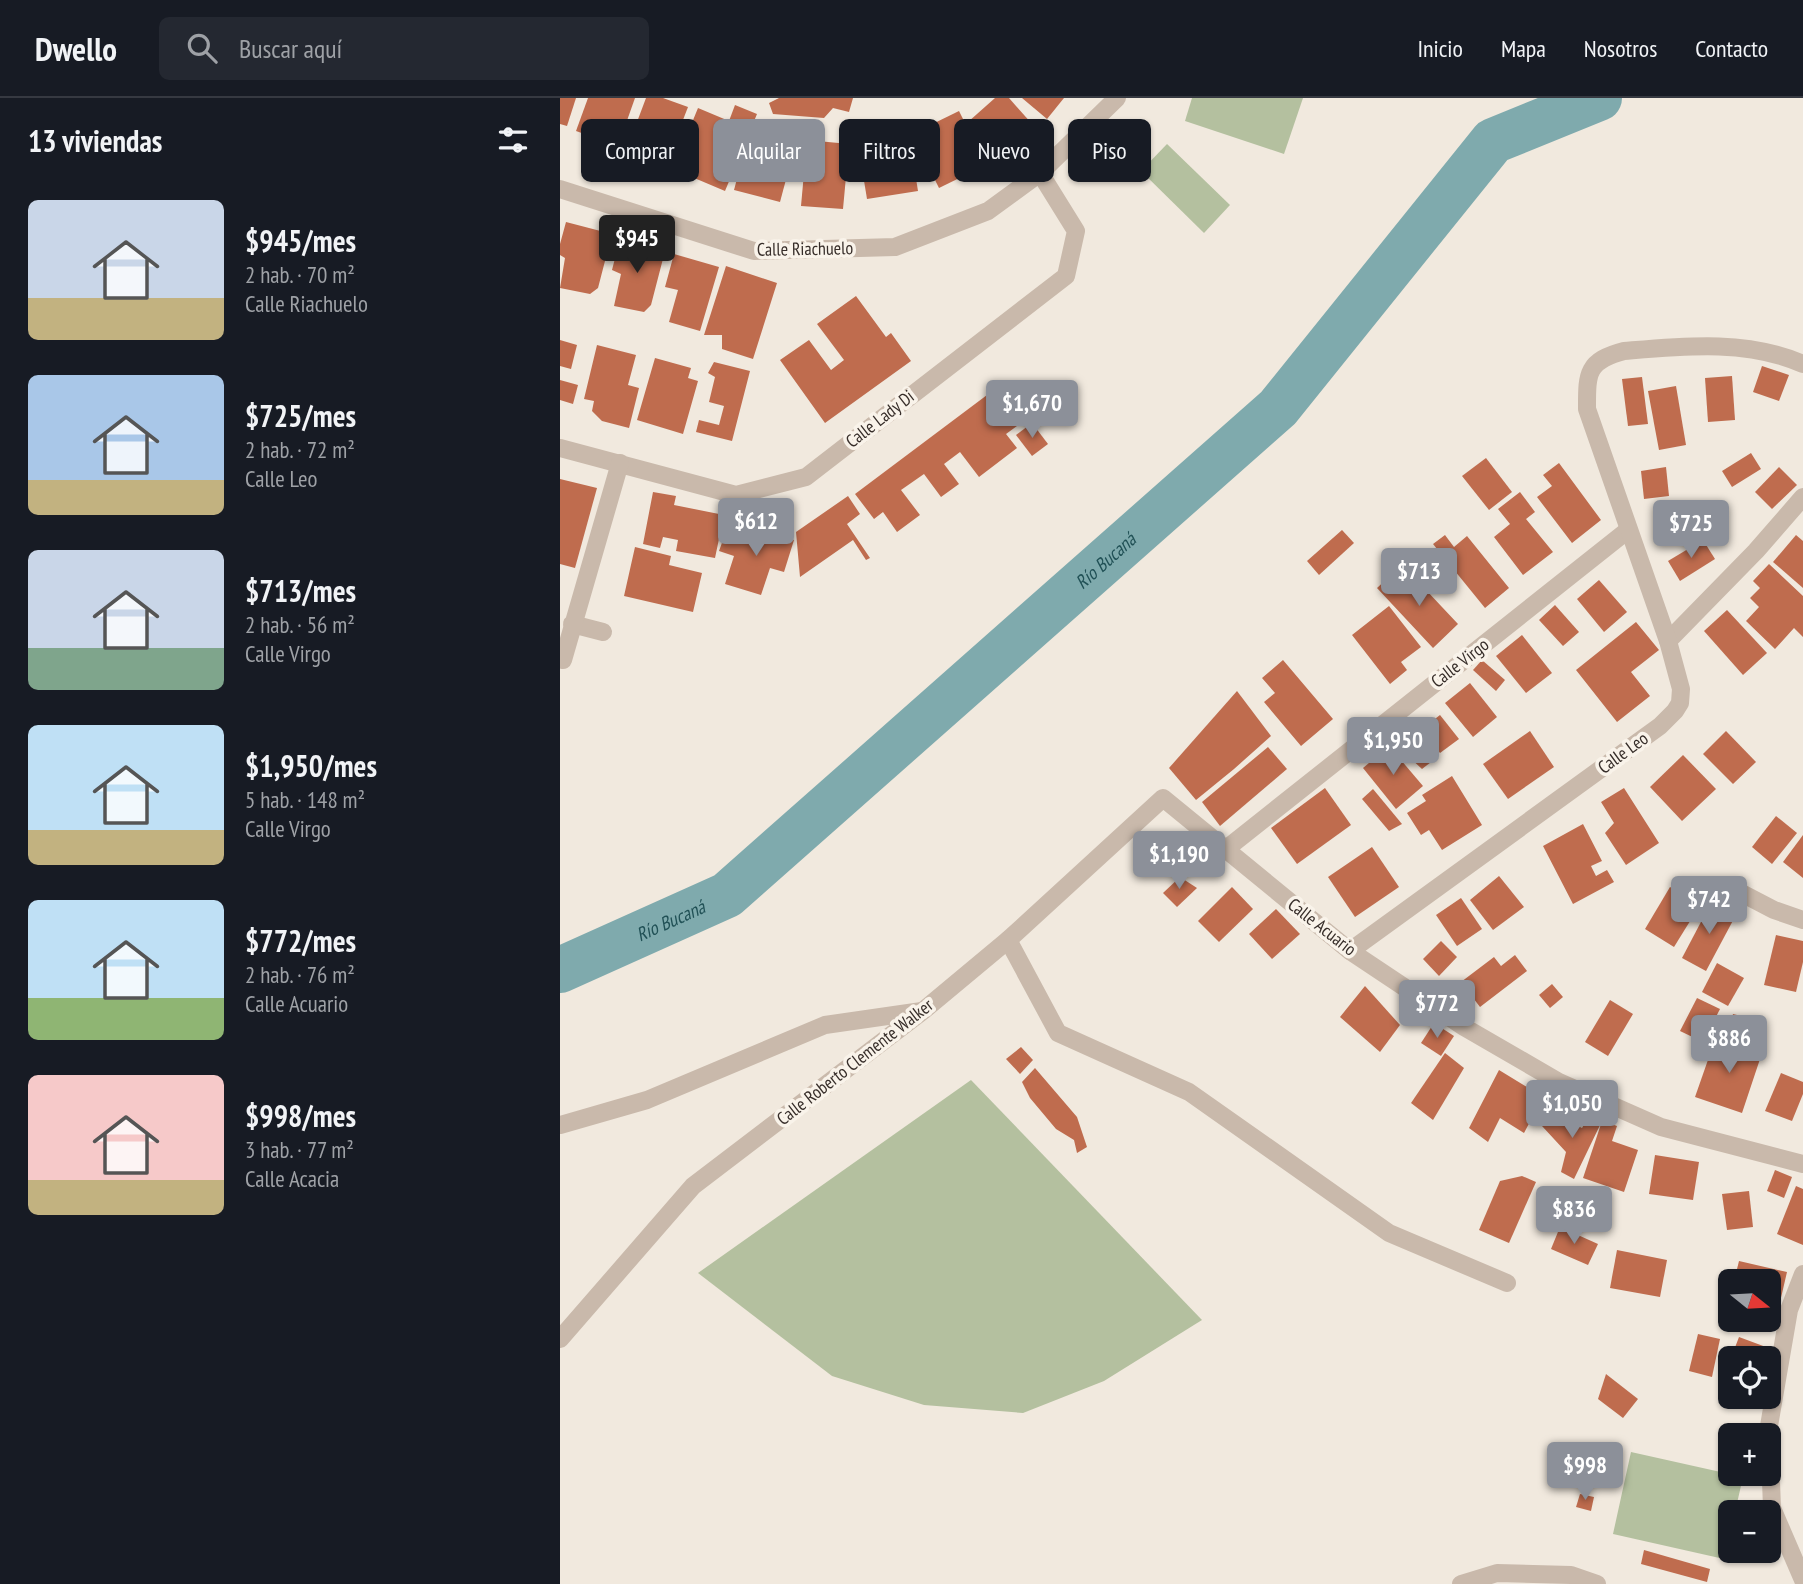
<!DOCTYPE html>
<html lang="es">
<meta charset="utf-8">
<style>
:root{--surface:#171b24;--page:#242831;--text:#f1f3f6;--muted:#9ea1a6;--line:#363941;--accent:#8c9099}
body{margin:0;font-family:"PT Sans Narrow",sans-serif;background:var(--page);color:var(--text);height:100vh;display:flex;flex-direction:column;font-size:26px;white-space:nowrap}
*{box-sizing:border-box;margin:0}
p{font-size:23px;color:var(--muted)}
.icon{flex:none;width:38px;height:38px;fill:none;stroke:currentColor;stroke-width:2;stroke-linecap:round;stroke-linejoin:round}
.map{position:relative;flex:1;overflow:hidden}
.side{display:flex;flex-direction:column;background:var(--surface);width:560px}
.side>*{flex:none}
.top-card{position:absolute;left:21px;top:21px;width:665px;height:63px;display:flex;gap:14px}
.needle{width:46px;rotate:108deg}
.tools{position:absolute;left:1158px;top:1171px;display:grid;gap:14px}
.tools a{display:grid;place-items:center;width:63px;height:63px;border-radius:10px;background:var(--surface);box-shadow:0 2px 5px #0004;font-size:35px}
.price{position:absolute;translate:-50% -60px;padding:0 16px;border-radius:7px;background:var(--accent);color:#fff;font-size:23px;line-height:46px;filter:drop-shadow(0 2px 4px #0008)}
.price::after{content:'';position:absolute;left:50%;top:42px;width:21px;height:16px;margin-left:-10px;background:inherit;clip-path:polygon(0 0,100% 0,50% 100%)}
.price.current{background:#222;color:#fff}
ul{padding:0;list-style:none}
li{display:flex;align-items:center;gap:21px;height:175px;padding:0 28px}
li span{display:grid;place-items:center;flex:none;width:196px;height:140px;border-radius:10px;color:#555}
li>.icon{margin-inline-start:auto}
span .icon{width:84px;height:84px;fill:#fffc;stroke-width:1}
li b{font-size:30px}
h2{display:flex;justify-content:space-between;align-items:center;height:84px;padding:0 28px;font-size:30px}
.pill{padding:0 24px;border-radius:10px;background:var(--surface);box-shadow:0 2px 5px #0004;font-size:24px;line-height:63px}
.pill.current{background:var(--accent);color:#fff}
header{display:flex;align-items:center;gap:42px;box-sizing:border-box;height:98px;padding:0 35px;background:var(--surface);border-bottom:2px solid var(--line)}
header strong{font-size:33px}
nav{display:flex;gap:38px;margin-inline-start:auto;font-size:24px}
.search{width:490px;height:63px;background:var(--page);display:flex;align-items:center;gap:18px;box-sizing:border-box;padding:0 24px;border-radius:10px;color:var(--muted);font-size:26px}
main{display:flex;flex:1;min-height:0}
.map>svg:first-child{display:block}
.green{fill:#b4c09f}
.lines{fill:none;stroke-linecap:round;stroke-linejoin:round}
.river{stroke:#7faaad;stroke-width:46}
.building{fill:#bf6c4e}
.street{stroke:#c9b9ab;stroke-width:18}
.labels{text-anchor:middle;stroke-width:7;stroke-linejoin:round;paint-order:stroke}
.street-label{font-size:18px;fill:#372e2a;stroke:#f9f3ea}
.water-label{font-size:19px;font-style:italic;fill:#215156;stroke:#f9f3ea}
</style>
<header>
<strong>Dwello</strong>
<div class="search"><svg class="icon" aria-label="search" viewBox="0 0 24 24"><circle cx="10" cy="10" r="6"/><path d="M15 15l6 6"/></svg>Buscar aquí</div>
<nav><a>Inicio</a><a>Mapa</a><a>Nosotros</a><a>Contacto</a></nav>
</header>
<main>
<section class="side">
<h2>13 viviendas<svg class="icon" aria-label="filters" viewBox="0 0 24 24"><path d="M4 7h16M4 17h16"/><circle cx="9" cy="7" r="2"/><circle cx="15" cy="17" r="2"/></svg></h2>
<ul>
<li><span style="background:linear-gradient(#c9d6e8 70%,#c2b280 0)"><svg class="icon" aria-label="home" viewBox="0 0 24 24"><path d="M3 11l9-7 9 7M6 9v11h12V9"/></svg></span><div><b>$945/mes</b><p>2 hab. · 70 m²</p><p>Calle Riachuelo</p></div></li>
<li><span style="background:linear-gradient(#a9c7e8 75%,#c2b280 0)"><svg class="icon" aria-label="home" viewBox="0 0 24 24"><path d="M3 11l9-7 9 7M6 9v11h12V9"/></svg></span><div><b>$725/mes</b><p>2 hab. · 72 m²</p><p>Calle Leo</p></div></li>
<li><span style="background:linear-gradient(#c9d6e8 70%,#7fa58c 0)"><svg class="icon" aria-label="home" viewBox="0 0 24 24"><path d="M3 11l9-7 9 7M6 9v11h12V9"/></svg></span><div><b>$713/mes</b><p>2 hab. · 56 m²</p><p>Calle Virgo</p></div></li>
<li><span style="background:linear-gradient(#bfe0f5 75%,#c2b280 0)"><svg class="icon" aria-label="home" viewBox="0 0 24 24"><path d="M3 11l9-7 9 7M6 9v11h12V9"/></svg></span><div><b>$1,950/mes</b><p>5 hab. · 148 m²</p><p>Calle Virgo</p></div></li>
<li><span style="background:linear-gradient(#bfe0f5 70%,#8fb573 0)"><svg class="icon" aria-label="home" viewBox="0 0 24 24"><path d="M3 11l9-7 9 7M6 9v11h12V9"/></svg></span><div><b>$772/mes</b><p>2 hab. · 76 m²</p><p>Calle Acuario</p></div></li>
<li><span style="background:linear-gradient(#f6c9c9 75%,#c2b280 0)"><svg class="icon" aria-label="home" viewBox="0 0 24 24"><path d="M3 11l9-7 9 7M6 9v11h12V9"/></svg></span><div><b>$998/mes</b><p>3 hab. · 77 m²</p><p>Calle Acacia</p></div></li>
</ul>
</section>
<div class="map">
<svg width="1243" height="1486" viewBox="0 0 1243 1486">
<rect width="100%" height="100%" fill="#f1e9de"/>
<!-- green -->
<g class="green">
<polygon points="632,0 743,0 724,56 625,23"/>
<polygon points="607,46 670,107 644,135 581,73"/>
<polygon points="411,982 642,1222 544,1283 463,1315 364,1307 272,1278 138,1175"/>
<polygon points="1071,1354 1183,1379 1175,1414 1171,1414 1171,1433 1164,1461 1053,1436"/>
</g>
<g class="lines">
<!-- river -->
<path class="river" id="s1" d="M0,872L167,797L718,310L933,43L1039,0"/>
</g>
<!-- building -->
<g class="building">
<polygon points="0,0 16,0 7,28 0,26"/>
<polygon points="28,0 75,0 58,48 16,33"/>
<polygon points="86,0 103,0 128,9 107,63 68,48"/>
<polygon points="219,0 293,0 289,14 273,10 264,20 213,16 209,5"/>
<polygon points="435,0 449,0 473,27 438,59 408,24"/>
<polygon points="462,0 504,0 487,21"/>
<polygon points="175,7 197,16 165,93 113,71 138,10 169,23"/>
<polygon points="399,13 426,67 379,90 352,36"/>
<polygon points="349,37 358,93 307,101 298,46"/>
<polygon points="247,42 289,46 283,111 241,108"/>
<polygon points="186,47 232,59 220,104 174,92"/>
<polygon points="6,124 52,136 38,190 30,196 0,190 5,160 0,157 0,146"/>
<polygon points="60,141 105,153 91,207 84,214 54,208 61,176 52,172"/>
<polygon points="114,156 159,169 140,233 109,224 118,192 105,189"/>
<polygon points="166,168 217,185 193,261 162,251 162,237 144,237"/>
<polygon points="296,198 326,239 331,235 351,263 265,325 220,262 249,242 271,272 284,262 257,226"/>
<polygon points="0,242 17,247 11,271 0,268"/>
<polygon points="37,247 76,257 68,287 79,290 69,330 42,323 32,313 34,303 24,301"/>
<polygon points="95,260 131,270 128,280 138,283 123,336 77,322"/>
<polygon points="154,264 190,273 172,343 136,334 139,322 159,327 164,308 149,304 155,279 148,275"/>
<polygon points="1202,268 1229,277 1219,303 1193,294"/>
<polygon points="1172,278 1175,322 1148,324 1145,280"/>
<polygon points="1082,279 1088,326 1068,328 1062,281"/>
<polygon points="0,282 18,287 13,306 0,302"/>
<polygon points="443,285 469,319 446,336 457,350 419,379 400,354 384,366 399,386 381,399 364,376 341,392 360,417 337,434 323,414 314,421 295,396"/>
<polygon points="1116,288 1126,347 1099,352 1088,293"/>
<polygon points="472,325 488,346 472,358 456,337"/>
<polygon points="1191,355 1201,371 1172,389 1162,373"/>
<polygon points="926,360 952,394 929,412 902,378"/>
<polygon points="999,365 1041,422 1012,445 977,399 992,388 983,377"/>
<polygon points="1106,369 1109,398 1084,401 1081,373"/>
<polygon points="1219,369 1237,387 1212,411 1195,394"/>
<polygon points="0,381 37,390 15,470 0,466"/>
<polygon points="93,394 116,398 114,407 164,417 155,460 116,453 118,442 103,439 100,450 83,446"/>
<polygon points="960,394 975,414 966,421 993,454 963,477 934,439 950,426 938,411"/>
<polygon points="288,398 300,416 287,426 310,460 306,462 293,442 240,479 236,434"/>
<polygon points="184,426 234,442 224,474 210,470 201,497 165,486 174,458 159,453 163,442 178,446"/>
<polygon points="782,432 794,445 759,477 747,463"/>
<polygon points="885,437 894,449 907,438 949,490 925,510 873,446"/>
<polygon points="1236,437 1243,443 1243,490 1213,464"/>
<polygon points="1143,442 1155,461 1120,483 1108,463"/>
<polygon points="75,449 111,458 109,467 142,475 133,514 64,498"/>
<polygon points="1209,466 1243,498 1243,539 1234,530 1215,551 1186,523 1199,509 1190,500 1200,490 1193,483"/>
<polygon points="850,475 898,526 873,550 817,490 831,477 839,485"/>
<polygon points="1039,482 1067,514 1044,534 1017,501"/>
<polygon points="995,507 1019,534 1003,548 979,522"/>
<polygon points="829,508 861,549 841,564 847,572 830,586 792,537"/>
<polygon points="1167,512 1207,555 1183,577 1144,533"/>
<polygon points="1076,524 1099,552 1071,574 1090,598 1057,624 1016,572"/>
<polygon points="962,537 992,575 966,595 936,558"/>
<polygon points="723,562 773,621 741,648 704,604 715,595 702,580"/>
<polygon points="922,562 945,582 936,593 913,572"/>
<polygon points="910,585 937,619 913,639 885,605"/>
<polygon points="677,593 711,638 674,671 636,702 609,670"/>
<polygon points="880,617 899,641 880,655 862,631"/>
<polygon points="970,633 994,669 948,701 923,666"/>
<polygon points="1166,633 1196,664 1173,686 1143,656"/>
<polygon points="859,646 875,661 862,671 848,658"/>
<polygon points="829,648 863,688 836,711 803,670"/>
<polygon points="708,649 727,671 660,728 642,704"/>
<polygon points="1123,657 1156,691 1122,723 1090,689"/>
<polygon points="892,678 922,727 882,752 869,732 861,737 847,715 866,703 862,697"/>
<polygon points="765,690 791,727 737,766 711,730"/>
<polygon points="1064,690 1099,745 1066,767 1045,735 1054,725 1041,704"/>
<polygon points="813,691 842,726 829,733 802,701"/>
<polygon points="1216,718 1237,735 1212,766 1192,749"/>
<polygon points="1023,726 1042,763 1031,768 1036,778 1047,772 1054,784 1013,806 983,748"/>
<polygon points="1243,737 1243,780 1223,764"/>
<polygon points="812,749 839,789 795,819 768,779"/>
<polygon points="939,778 964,809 933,832 910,802"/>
<polygon points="620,779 637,790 617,809 603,795"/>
<polygon points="672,789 693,811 659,844 638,823"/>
<polygon points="1110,789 1140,807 1114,849 1085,831"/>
<polygon points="901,800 922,831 897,848 876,817"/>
<polygon points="1152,803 1177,815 1146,873 1122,860"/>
<polygon points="716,811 740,836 712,861 689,836"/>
<polygon points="1216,837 1243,843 1243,864 1236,894 1204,887"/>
<polygon points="881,843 897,859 879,878 863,861"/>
<polygon points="955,857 967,873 920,909 901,884 934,859 941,868"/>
<polygon points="1157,865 1184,880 1168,908 1142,894"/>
<polygon points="992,886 1003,899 990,910 979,897"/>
<polygon points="805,888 840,927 820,954 780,919"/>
<polygon points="1137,900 1160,911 1143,944 1120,933"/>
<polygon points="1050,902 1073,916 1048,958 1025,944"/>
<polygon points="1173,916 1193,921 1188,941 1168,935"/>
<polygon points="874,925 894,938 881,958 861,945"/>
<polygon points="1156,939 1202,955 1182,1015 1135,999"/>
<polygon points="461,949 473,962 460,976 446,961"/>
<polygon points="885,955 904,970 873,1022 851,1005"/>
<polygon points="475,970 517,1019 527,1049 517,1055 514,1042 496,1031 470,1000 462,984"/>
<polygon points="939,972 983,999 964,1035 940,1020 928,1044 909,1030"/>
<polygon points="1221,975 1243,984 1243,996 1232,1023 1205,1013"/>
<polygon points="990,1014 1022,1030 1029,1018 1042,1023 1014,1081 1001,1074 1006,1054 982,1028"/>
<polygon points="1042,1023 1057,1028 1052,1043 1078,1052 1064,1094 1023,1080"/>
<polygon points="1095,1057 1139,1064 1133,1102 1089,1096"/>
<polygon points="1215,1072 1232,1079 1224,1100 1207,1093"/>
<polygon points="962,1078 976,1084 949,1145 919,1132 940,1083"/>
<polygon points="1236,1088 1243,1091 1243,1147 1217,1136"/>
<polygon points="1189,1093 1193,1129 1167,1132 1162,1096"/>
<polygon points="1000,1129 1038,1146 1028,1167 991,1151"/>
<polygon points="1057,1152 1107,1162 1100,1199 1050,1190"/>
<polygon points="1179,1163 1227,1174 1220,1204 1209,1202 1209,1183 1174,1183"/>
<polygon points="1138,1236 1160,1241 1152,1279 1129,1273"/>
<polygon points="1179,1239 1214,1252 1210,1265 1209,1260 1171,1260"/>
<polygon points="1171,1263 1171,1295 1161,1291"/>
<polygon points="1046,1276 1078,1301 1063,1320 1038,1301"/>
<polygon points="1020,1396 1034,1399 1031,1413 1016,1409"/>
<polygon points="1084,1452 1150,1471 1147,1484 1081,1466"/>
</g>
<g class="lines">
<!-- street -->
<g class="street">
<polyline points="0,91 194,153 335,149 428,113 480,75 557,0"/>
<polyline points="0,350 176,397 246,379 506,178 516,133 480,75"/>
<polyline points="12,526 43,534"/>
<polyline points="1108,543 1196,453 1243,399"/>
<polyline points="3,562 60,365"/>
<polyline points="666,751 1068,432"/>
<polyline points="1166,787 1214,812 1243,822"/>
<polyline points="448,842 498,935 629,994 829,1135 947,1185"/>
<path d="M790,853L1100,628L1115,613L1120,605L1121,591L1108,543L1027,311C1027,276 1026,263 1064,253C1123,248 1187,241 1243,266"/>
<polyline points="0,1027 87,1002 265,927 362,913"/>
<polyline points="1243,1176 1229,1212 1209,1328 1212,1410 1243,1482"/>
<polyline points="0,1241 133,1088 364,912 448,842 603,700 790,853 904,929 999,984 1101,1029 1243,1066"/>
<polyline points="901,1486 937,1475 1011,1477 1037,1486"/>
</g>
</g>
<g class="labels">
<!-- street labels -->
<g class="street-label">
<text transform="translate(245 151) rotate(-1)" y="6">Calle Riachuelo</text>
<text transform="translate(320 321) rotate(-38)" y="6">Calle Lady Di</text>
<text transform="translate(900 565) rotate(-38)" y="6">Calle Virgo</text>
<text transform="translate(1063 655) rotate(-36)" y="6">Calle Leo</text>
<text transform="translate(762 829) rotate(38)" y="6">Calle Acuario</text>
<text transform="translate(295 964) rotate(-38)" y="6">Calle Roberto Clemente Walker</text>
</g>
<!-- water labels -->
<g class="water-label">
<text dy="7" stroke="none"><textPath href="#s1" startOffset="688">Río Bucaná</textPath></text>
<text dy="7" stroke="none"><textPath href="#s1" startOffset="121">Río Bucaná</textPath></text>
</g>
</g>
</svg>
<div class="tools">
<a><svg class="needle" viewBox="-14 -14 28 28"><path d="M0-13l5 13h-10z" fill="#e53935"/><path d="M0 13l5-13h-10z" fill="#9ea1a6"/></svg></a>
<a><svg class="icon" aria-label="locate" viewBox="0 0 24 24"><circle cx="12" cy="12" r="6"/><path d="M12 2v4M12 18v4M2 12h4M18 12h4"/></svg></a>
<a>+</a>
<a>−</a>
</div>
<b class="price current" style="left:77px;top:177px">$945</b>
<b class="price" style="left:472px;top:342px">$1,670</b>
<b class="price" style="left:196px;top:460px">$612</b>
<b class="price" style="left:1131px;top:462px">$725</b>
<b class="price" style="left:859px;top:510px">$713</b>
<b class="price" style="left:833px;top:679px">$1,950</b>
<b class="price" style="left:619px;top:793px">$1,190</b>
<b class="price" style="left:1149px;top:838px">$742</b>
<b class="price" style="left:877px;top:942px">$772</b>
<b class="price" style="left:1169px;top:977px">$886</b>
<b class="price" style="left:1012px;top:1042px">$1,050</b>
<b class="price" style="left:1014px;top:1148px">$836</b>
<b class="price" style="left:1025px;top:1404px">$998</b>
<div class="top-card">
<a class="pill">Comprar</a>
<a class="pill current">Alquilar</a>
<a class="pill">Filtros</a>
<a class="pill">Nuevo</a>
<a class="pill">Piso</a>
</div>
</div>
</main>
